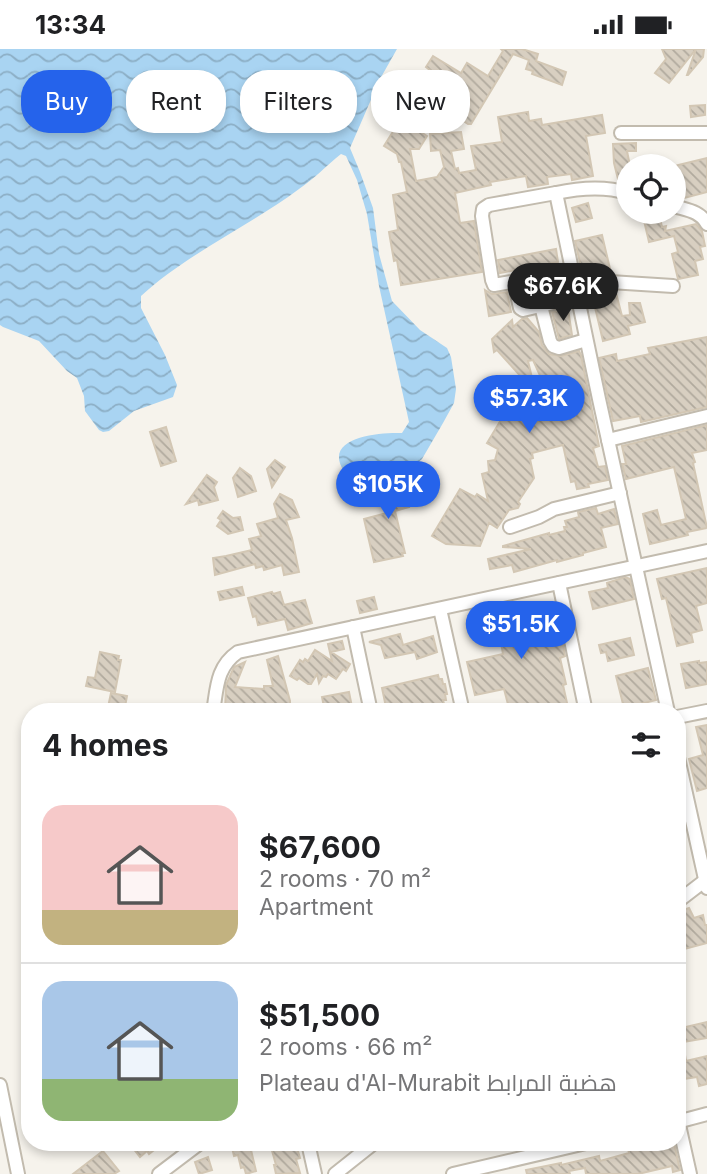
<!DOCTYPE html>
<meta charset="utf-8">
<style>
:root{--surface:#fff;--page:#f6f6f6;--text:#202124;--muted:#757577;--line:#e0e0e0;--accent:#2563eb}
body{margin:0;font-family:Inter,Cairo,sans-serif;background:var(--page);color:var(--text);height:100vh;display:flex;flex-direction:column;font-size:26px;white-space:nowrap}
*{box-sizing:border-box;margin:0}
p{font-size:23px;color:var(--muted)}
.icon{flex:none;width:38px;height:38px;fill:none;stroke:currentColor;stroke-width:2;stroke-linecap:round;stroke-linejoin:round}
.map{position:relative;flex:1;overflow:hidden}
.side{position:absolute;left:21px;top:654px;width:665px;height:448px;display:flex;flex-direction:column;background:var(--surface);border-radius:28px;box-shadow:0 4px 10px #0003}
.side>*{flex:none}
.top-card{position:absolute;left:21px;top:21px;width:665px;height:63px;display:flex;gap:14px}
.tools{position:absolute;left:616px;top:105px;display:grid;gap:14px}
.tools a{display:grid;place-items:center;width:70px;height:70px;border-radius:50%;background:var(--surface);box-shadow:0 4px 10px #0003;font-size:35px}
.price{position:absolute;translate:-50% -60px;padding:0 16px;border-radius:24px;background:var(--accent);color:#fff;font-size:23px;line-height:46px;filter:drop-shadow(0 2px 4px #0008)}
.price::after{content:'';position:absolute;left:50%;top:42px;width:21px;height:16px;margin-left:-10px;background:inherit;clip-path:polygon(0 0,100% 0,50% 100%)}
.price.selected{background:#222;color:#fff}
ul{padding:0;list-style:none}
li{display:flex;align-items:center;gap:21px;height:175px;padding:0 21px}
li+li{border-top:2px solid var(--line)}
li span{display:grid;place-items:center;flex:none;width:196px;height:140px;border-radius:21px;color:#555}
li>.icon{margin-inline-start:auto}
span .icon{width:84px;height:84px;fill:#fffc;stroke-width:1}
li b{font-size:30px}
h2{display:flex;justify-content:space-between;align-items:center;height:84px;padding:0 21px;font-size:30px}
.chip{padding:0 24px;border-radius:28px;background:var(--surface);box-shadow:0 4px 10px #0003;font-size:24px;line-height:63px}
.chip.selected{background:var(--accent);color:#fff}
.status{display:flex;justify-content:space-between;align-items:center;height:49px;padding:0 35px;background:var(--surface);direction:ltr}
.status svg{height:19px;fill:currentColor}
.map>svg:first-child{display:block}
.water{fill:url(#water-waves)}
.building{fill:url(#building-back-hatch);stroke:#d3c7b4;stroke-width:2;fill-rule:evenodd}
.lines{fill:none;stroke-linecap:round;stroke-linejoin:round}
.minor-casing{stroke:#c2bbae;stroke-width:16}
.minor{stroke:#fff;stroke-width:12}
</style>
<div class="status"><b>13:34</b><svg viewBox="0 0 49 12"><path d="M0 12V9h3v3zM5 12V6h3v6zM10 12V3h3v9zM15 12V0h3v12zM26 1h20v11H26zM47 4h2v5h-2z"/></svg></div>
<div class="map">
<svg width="707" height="1125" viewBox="0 0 707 1125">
<defs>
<pattern id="water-waves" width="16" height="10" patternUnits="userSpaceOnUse" patternTransform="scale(1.75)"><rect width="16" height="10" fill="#a9d4f2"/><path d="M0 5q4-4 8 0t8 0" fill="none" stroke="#8caec5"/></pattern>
<pattern id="building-back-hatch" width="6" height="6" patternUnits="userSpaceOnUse" patternTransform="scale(1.75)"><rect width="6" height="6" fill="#d8cfc1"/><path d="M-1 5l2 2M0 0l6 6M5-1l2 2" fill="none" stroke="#b1aa9e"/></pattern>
</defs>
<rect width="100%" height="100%" fill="#f6f3ec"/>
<!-- water -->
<path class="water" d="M0,0H397L380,30L350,99L360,123L373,159L379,205L392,252L420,281L447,299L451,308L456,340L454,354L443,374L422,410L413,418L402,419L395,414L380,415L355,426L345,424C320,388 379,383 402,384L409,373L379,237L367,165L357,131L346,107L341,105C327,116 314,130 299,140C248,178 188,204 141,247V259L165,306L177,336L173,348L134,362L109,382L103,383L99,381L85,362L84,347L77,329L67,322L39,292L3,278L0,276Z"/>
<!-- building -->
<g class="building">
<polygon points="501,0 522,0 538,5 536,12 566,23 562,36 532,25 533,22 526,20 529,11 513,5 471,75 468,75 450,63 453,57 441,54 432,44 412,75 414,76 413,78 427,87 419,100 410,100 416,132 437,128 444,118 440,101 431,102 430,85 461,83 464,100 451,102 455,120 458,119 459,124 476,121 471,97 502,93 498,68 528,63 529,72 541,70 542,76 602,66 605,84 586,87 593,127 572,131 571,125 547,128 548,135 528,138 526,127 490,133 491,136 455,144 460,174 474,172 482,223 401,236 397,211 394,212 389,183 398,181 393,146 407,143 401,113 399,113 397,105 384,97 399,73 396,71 417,38 420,40 431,22 426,18 433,7 461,24 467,14 488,27 503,2"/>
<polygon points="662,0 696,0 669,34 655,24 666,10"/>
<polygon points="696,0 704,0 703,8 688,26 687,26"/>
<polygon points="705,56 705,66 691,68 690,57"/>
<polygon points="636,94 636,102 627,102 630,117 628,117 628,127 618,130 614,114 613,95"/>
<polygon points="707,109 707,143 684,149 680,132 674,134 674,117"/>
<polygon points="588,154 592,169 576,173 572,159"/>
<polygon points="642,163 652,163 653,170 660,169 662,178 666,177 665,182 696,175 697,176 702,182 705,197 700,198 703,210 695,212 698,226 678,230 672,205 678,203 674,187 649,193"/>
<polygon points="602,186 611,224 583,227 575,192"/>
<polygon points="556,200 558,213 500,224 498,211"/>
<polygon points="485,241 492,245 507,243 511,263 489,267"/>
<polygon points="616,244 622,267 630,266 629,254 640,254 645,273 628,277 630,285 603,292 593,250"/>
<polygon points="568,260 572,286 559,290 552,263"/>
<path d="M527,269L539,283L542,296L549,305L561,307L579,302L581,306L599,397L593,399L598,418L605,417L608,431L588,435L589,438L577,440L575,432L571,433L563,396L532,404L533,409L530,410L534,429L518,453L520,455L518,459L509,461L497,479L489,474L480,497L446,495L432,487L460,440L475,448L477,445L488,452L482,425L489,423L488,412L495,411L498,400L487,394L507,361L533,378L528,355L514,347L524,331L497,301L494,303L492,290L512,271L513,278L522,270ZM533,311L552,353H554L557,367L542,371L528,312Z"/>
<polygon points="707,288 707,358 641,373 640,367 613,372 599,309 616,305 617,312 650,305 648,299"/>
<polygon points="707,376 707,401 692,404 695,413 693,414 707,479 687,483 688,486 650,495 643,465 657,461 661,476 686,470 674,418 626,430 622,415 626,415 622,397"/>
<polygon points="166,378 176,412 161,417 150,383"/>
<polygon points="275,411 285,418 272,438 267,420"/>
<polygon points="240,419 251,427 256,442 238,448 233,429"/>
<polygon points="207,426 217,433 214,438 218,451 199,456 198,451 186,455"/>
<polygon points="401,426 409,447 406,448 409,458 395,462 405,504 402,504 403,507 374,513 364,470 387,464 378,431"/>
<polygon points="280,445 292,451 299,468 286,471 292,489 299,523 284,526 282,516 264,521 263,517 256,519 255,515 215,526 213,509 226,507 252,501 249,490 261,487 257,475 278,469 274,455"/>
<polygon points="596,459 598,465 614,460 618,475 601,479 606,498 583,504 583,506 557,513 557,511 514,523 512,516 490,520 488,510 531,500 503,498 503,497 549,484 549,486 565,482 564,478 567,478 565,472 579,468 578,463"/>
<polygon points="223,462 233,469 240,468 243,481 228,485 217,477 221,471 218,469"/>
<polygon points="707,519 707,554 696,557 702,581 691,584 693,593 677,597 666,549 662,550 657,530"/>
<polygon points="625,528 630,530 634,550 593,560 589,543 608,539 607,534"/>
<polygon points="242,538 244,546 220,551 218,543"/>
<polygon points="272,543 273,545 280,543 284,556 305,551 312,574 288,581 285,570 258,576 256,567 253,568 248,549"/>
<polygon points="374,548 377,560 360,564 357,552"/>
<path d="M526,558L551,573L554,591L559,590L561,596L563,595L565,607L560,609L566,635L563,636L569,663H510L504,640L475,646L467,613L503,605L500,588L484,592L483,586L473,589L468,572L504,560ZM507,566L550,592L515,600Z"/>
<polygon points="400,585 403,596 433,587 437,603 417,610 415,603 385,609 381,596 369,593"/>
<polygon points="630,589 634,606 608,612 606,603 601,604 599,596"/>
<polygon points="342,592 344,600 331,603 350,615 346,622 343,620 336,630 328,625 326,628 323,627 319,634 317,625 311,635 308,635 299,629 297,631 290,627 300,611 303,613 305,610 308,612 315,601 332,612 328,595"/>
<polygon points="100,603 119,607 118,611 121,611 115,643 86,637 88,628 95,629"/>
<polygon points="278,607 290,652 290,663 225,663 226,636 234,618 245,613 235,638 264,640 264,637 273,637 267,611"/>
<polygon points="699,612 699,614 707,613 707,635 686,639 681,615"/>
<polygon points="648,619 656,651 624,659 616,627"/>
<polygon points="438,626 439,630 442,630 443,635 445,635 447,645 445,645 446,651 443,651 444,655 409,663 387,663 382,639"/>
<polygon points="349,643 353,663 325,663 322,648"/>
<polygon points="111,644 127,647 124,663 107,663"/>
<polygon points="707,676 707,739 697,742 689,710 703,706 696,678"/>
<polygon points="689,859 694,869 703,866 705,876 707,876 707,894 677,902 677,863"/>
<polygon points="707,973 707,989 677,994 677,980"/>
<polygon points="685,1006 686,1012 707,1007 707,1035 699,1037 697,1028 677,1031 677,1008"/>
<polygon points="129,1094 163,1094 149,1105 147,1102 140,1108"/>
<polygon points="231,1094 268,1094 269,1097 251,1101 256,1122 246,1125 244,1118 241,1119 238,1106 234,1107"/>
<polygon points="655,1094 674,1094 680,1121 673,1123 672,1117 638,1125 586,1125 585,1119 569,1122 570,1125 527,1125 526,1121 561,1114 561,1116 599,1107 600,1112 629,1104 628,1100"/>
<polygon points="279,1096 280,1101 292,1097 292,1100 297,1099 300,1109 296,1110 300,1124 276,1125 274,1116 276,1116 271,1098"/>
<polygon points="103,1102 119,1122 114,1125 73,1125"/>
<polygon points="208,1108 212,1121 199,1125 195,1113"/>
</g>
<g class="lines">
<defs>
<g id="minor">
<polyline points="621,84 707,84"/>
<polyline points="556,144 489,156 483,160 482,167 492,231 494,236 557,225"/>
<path d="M628,144C605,137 579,139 556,144L599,350L668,663"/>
<path d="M674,157C687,161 700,162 707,175"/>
<polyline points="514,233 520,259 523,261 562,252"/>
<polyline points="575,237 610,233 673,237"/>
<polyline points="541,257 550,292 553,297 559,299 586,291"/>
<polyline points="608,391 707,367"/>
<polyline points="510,478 539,468 554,460 620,444"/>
<polyline points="559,534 586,663"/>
<polyline points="440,560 463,663"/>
<polyline points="353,578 371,663"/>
<path d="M213,663C217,640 216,618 238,603L707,502"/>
<polyline points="677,668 707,662"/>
<polyline points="677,704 707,839"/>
<polyline points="677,853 707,830"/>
<polyline points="0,1036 18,1125"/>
<polyline points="677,1067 690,1125"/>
<polyline points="677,1073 707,1065"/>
<polyline points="308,1094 315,1125"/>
<polyline points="159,1125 200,1094"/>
<polyline points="335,1125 374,1094"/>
<polyline points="453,1125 586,1094"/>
</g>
</defs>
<!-- minor casing -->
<use href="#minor" class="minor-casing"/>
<!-- minor -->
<use href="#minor" class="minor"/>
</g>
</svg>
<div class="tools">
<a><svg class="icon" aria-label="locate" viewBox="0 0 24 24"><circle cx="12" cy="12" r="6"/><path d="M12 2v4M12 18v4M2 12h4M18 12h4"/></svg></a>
</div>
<b class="price selected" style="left:563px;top:274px">$67.6K</b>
<b class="price" style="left:529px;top:386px">$57.3K</b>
<b class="price" style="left:388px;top:472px">$105K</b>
<b class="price" style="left:521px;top:612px">$51.5K</b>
<div class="top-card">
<a class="chip selected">Buy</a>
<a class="chip">Rent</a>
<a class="chip">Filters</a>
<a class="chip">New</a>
</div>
<section class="side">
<h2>4 homes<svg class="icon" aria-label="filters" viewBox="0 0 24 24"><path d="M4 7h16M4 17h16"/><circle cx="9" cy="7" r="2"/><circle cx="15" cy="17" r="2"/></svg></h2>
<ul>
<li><span style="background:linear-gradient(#f6c9c9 75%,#c2b280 0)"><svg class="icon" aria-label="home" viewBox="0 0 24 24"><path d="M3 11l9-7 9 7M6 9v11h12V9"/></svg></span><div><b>$67,600</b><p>2 rooms · 70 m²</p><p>Apartment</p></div></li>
<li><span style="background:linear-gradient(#a9c7e8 70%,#8fb573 0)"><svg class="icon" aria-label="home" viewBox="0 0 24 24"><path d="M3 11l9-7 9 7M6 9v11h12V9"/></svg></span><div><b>$51,500</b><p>2 rooms · 66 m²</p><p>Plateau d'Al-Murabit هضبة المرابط</p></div></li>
</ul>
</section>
</div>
